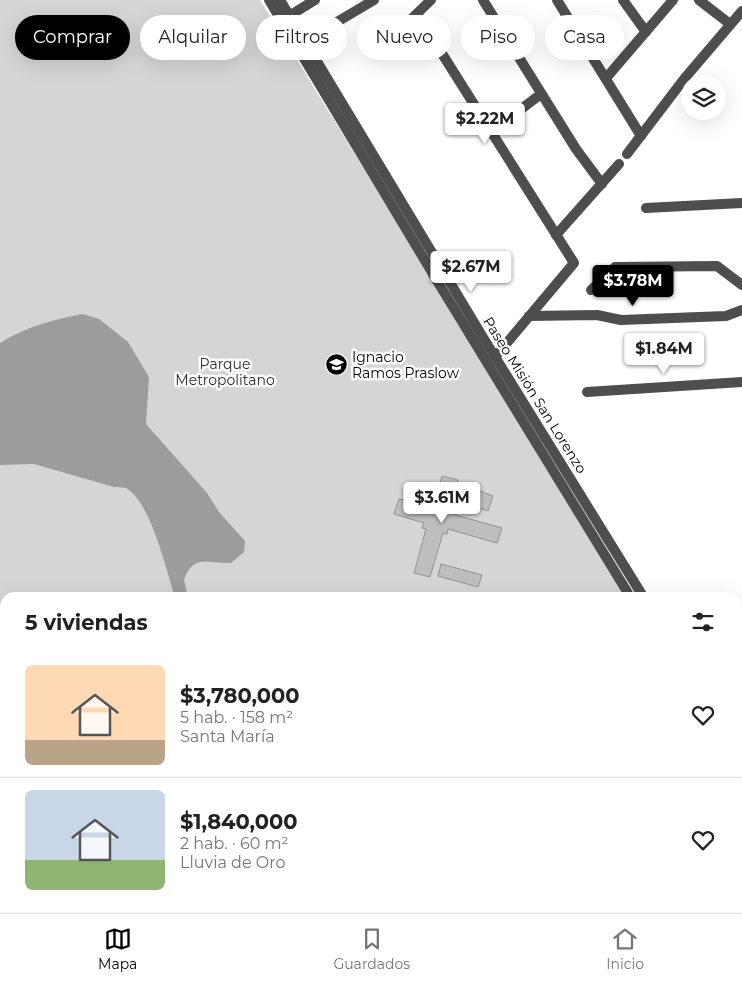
<!DOCTYPE html>
<html lang="es">
<meta charset="utf-8">
<style>
:root{--surface:#fff;--page:#f2f2f2;--text:#222;--muted:#767676;--line:#e0e0e0;--accent:#000}
body{margin:0;font-family:Montserrat,sans-serif;background:var(--page);color:var(--text);height:100vh;display:flex;flex-direction:column;font-size:19px;white-space:nowrap}
*{box-sizing:border-box;margin:0}
p{font-size:16px;color:var(--muted)}
.icon{flex:none;width:28px;height:28px;fill:none;stroke:currentColor;stroke-width:2;stroke-linecap:round;stroke-linejoin:round}
.map{position:relative;flex:1;overflow:hidden}
.sheet{position:absolute;left:0px;top:592px;width:742px;height:321px;display:flex;flex-direction:column;background:var(--surface);border-radius:15px 15px 0 0;box-shadow:0 5px 20px #0002}
.sheet>*{flex:none}
.banner{position:absolute;left:15px;top:15px;width:712px;height:45px;display:flex;gap:10px}
.buttons{position:absolute;left:681px;top:75px;display:grid;gap:10px}
.buttons a{display:grid;place-items:center;width:45px;height:45px;border-radius:50%;background:var(--surface);box-shadow:0 5px 20px #0002;font-size:25px}
.price{position:absolute;translate:-50% -42px;padding:0 11px;border-radius:5px;background:#fff;color:#222;font-size:16px;line-height:32px;filter:drop-shadow(0 1px 2px #0008)}
.price::after{content:'';position:absolute;left:50%;top:30px;width:15px;height:11px;margin-left:-8px;background:inherit;clip-path:polygon(0 0,100% 0,50% 100%)}
.price.on{background:var(--accent);color:#fff}
ul{padding:0;list-style:none}
li{display:flex;align-items:center;gap:15px;height:125px;padding:0 25px}
li+li{border-top:1px solid var(--line)}
li span{display:grid;place-items:center;flex:none;width:140px;height:100px;border-radius:8px;color:#555}
li>.icon{margin-inline-start:auto}
span .icon{width:60px;height:60px;fill:#fffc;stroke-width:1}
li b{font-size:21px}
h2{display:flex;justify-content:space-between;align-items:center;height:60px;padding:0 25px;font-size:21px}
.tag{padding:0 18px;border-radius:22px;background:var(--surface);box-shadow:0 5px 20px #0002;font-size:18px;line-height:45px}
.tag.on{background:var(--accent);color:#fff}
.tabs{display:flex;justify-content:space-around;align-items:center;height:70px;border-top:1px solid var(--line);background:var(--surface);font-size:14px;color:var(--muted)}
.tabs a{display:grid;justify-items:center;gap:2px}
.tabs .on{color:var(--accent)}
.map>svg:first-child{display:block}
.green{fill:#d5d5d5}
.water{fill:#9c9c9c}
.building{fill:#bebebe;stroke:#929292}
.lines{fill:none;stroke-linecap:round;stroke-linejoin:round}
.minor{stroke:#4e4e4e;stroke-width:10}
.labels{text-anchor:middle;stroke-width:5;stroke-linejoin:round;paint-order:stroke}
.poi-label{font-size:14px;fill:#000;stroke:#fff;text-anchor:start}
.park-label{font-size:14px;fill:#2c2c2c;stroke:#fff}
.street-label{font-size:14px;fill:#000;stroke:#fff}
</style>
<div class="map">
<svg width="742" height="913" viewBox="0 0 742 913">
<rect width="100%" height="100%" fill="#fff"/>
<!-- green -->
<polygon class="green" points="0,0 260,0 628,597 5,598 5,909 738,909 738,778 742,786 742,913 0,913"/>
<!-- water -->
<path class="water" d="M83,314L99,319L128,342L149,377L146,424L207,493L219,512L245,541L244,552L231,563C208,564 194,553 184,580L188,597H175C166,570 151,502 126,488C122,487 118,487 114,487L34,464L0,465V343C26,327 54,319 83,314Z"/>
<!-- building -->
<g class="building">
<polygon points="442,476 458,480 449,509 453,510 452,514 502,528 497,543 448,529 447,534 443,533 430,577 414,573 426,529 422,528 424,523 394,514 399,499 429,507 430,503 433,505"/>
<polygon points="459,483 493,496 488,511 476,507 474,513 456,507 461,491 457,490"/>
<polygon points="441,564 482,575 478,587 438,576"/>
</g>
<g class="lines">
<!-- minor -->
<g class="minor">
<polyline points="269,0 439,284 631,598"/>
<polyline points="280,0 484,339 644,598"/>
<polyline points="483,0 576,149 602,184"/>
<polyline points="557,0 641,136"/>
<polyline points="623,0 646,32"/>
<polyline points="699,0 730,24"/>
<polyline points="417,14 574,263 495,357"/>
<polyline points="284,19 315,0"/>
<polyline points="400,30 431,0"/>
<polyline points="300,44 374,0"/>
<polyline points="607,77 673,0"/>
<polyline points="491,132 541,94"/>
<polyline points="627,154 684,79 742,11"/>
<polyline points="646,208 742,203"/>
<polyline points="556,235 619,164"/>
<polyline points="591,290 615,267 717,266 742,285"/>
<polyline points="529,316 597,315 621,320 726,316 742,310"/>
<polyline points="587,392 742,382"/>
<polyline points="738,749 742,756"/>
<polyline points="738,768 742,775"/>
</g>
</g>
<!-- icons -->
<defs>
<symbol id="school-disc" viewBox="-11 -11 22 22"><circle r="9.5" fill="#000" stroke="#fff"/><path d="M0-5L7-2L0 1L-7-2ZM-4 1L0 2.5L4 1V4Q0 6-4 4Z" fill="#fff"/></symbol>
</defs>
<g fill-rule="evenodd">
<use href="#school-disc" x="324" y="352" width="25" height="25"/>
</g>
<g class="labels">
<!-- poi labels -->
<g class="poi-label">
<text x="352" y="362">Ignacio<tspan x="352" dy="16">Ramos Praslow</tspan></text>
</g>
<!-- park labels -->
<g class="park-label">
<text x="225" y="369">Parque<tspan x="225" dy="16">Metropolitano</tspan></text>
</g>
<!-- street labels -->
<g class="street-label">
<text transform="translate(535 395) rotate(58)" y="5">Paseo Misión San Lorenzo</text>
</g>
</g>
</svg>
<div class="buttons">
<a><svg class="icon" aria-label="layers" viewBox="0 0 24 24"><path d="M12 4l9 5-9 5-9-5zM3 14l9 5 9-5"/></svg></a>
</div>
<b class="price" style="left:485px;top:145px">$2.22M</b>
<b class="price" style="left:471px;top:293px">$2.67M</b>
<b class="price on" style="left:633px;top:307px">$3.78M</b>
<b class="price" style="left:664px;top:375px">$1.84M</b>
<b class="price" style="left:442px;top:524px">$3.61M</b>
<div class="banner">
<a class="tag on">Comprar</a>
<a class="tag">Alquilar</a>
<a class="tag">Filtros</a>
<a class="tag">Nuevo</a>
<a class="tag">Piso</a>
<a class="tag">Casa</a>
</div>
<section class="sheet">
<h2>5 viviendas<svg class="icon" aria-label="filters" viewBox="0 0 24 24"><path d="M4 7h16M4 17h16"/><circle cx="9" cy="7" r="2"/><circle cx="15" cy="17" r="2"/></svg></h2>
<ul>
<li><span style="background:linear-gradient(#ffd9b3 75%,#b9a48a 0)"><svg class="icon" aria-label="home" viewBox="0 0 24 24"><path d="M3 11l9-7 9 7M6 9v11h12V9"/></svg></span><div><b>$3,780,000</b><p>5 hab. · 158 m²</p><p>Santa María</p></div><svg class="icon" aria-label="heart" viewBox="0 0 24 24"><path d="M12 20l-8-8c-3-5 5-10 8-4 3-6 11-1 8 4z"/></svg></li>
<li><span style="background:linear-gradient(#c9d6e8 70%,#8fb573 0)"><svg class="icon" aria-label="home" viewBox="0 0 24 24"><path d="M3 11l9-7 9 7M6 9v11h12V9"/></svg></span><div><b>$1,840,000</b><p>2 hab. · 60 m²</p><p>Lluvia de Oro</p></div><svg class="icon" aria-label="heart" viewBox="0 0 24 24"><path d="M12 20l-8-8c-3-5 5-10 8-4 3-6 11-1 8 4z"/></svg></li>
</ul>
</section>
</div>
<nav class="tabs">
<a class="on"><svg class="icon" aria-label="map" viewBox="0 0 24 24"><path d="M3 6l6-2 6 2 6-2v14l-6 2-6-2-6 2zM9 4v14M15 6v14"/></svg>Mapa</a>
<a><svg class="icon" aria-label="saved" viewBox="0 0 24 24"><path d="M7 4h10v16l-5-4-5 4z"/></svg>Guardados</a>
<a><svg class="icon" aria-label="home" viewBox="0 0 24 24"><path d="M3 11l9-7 9 7M6 9v11h12V9"/></svg>Inicio</a>
</nav>
